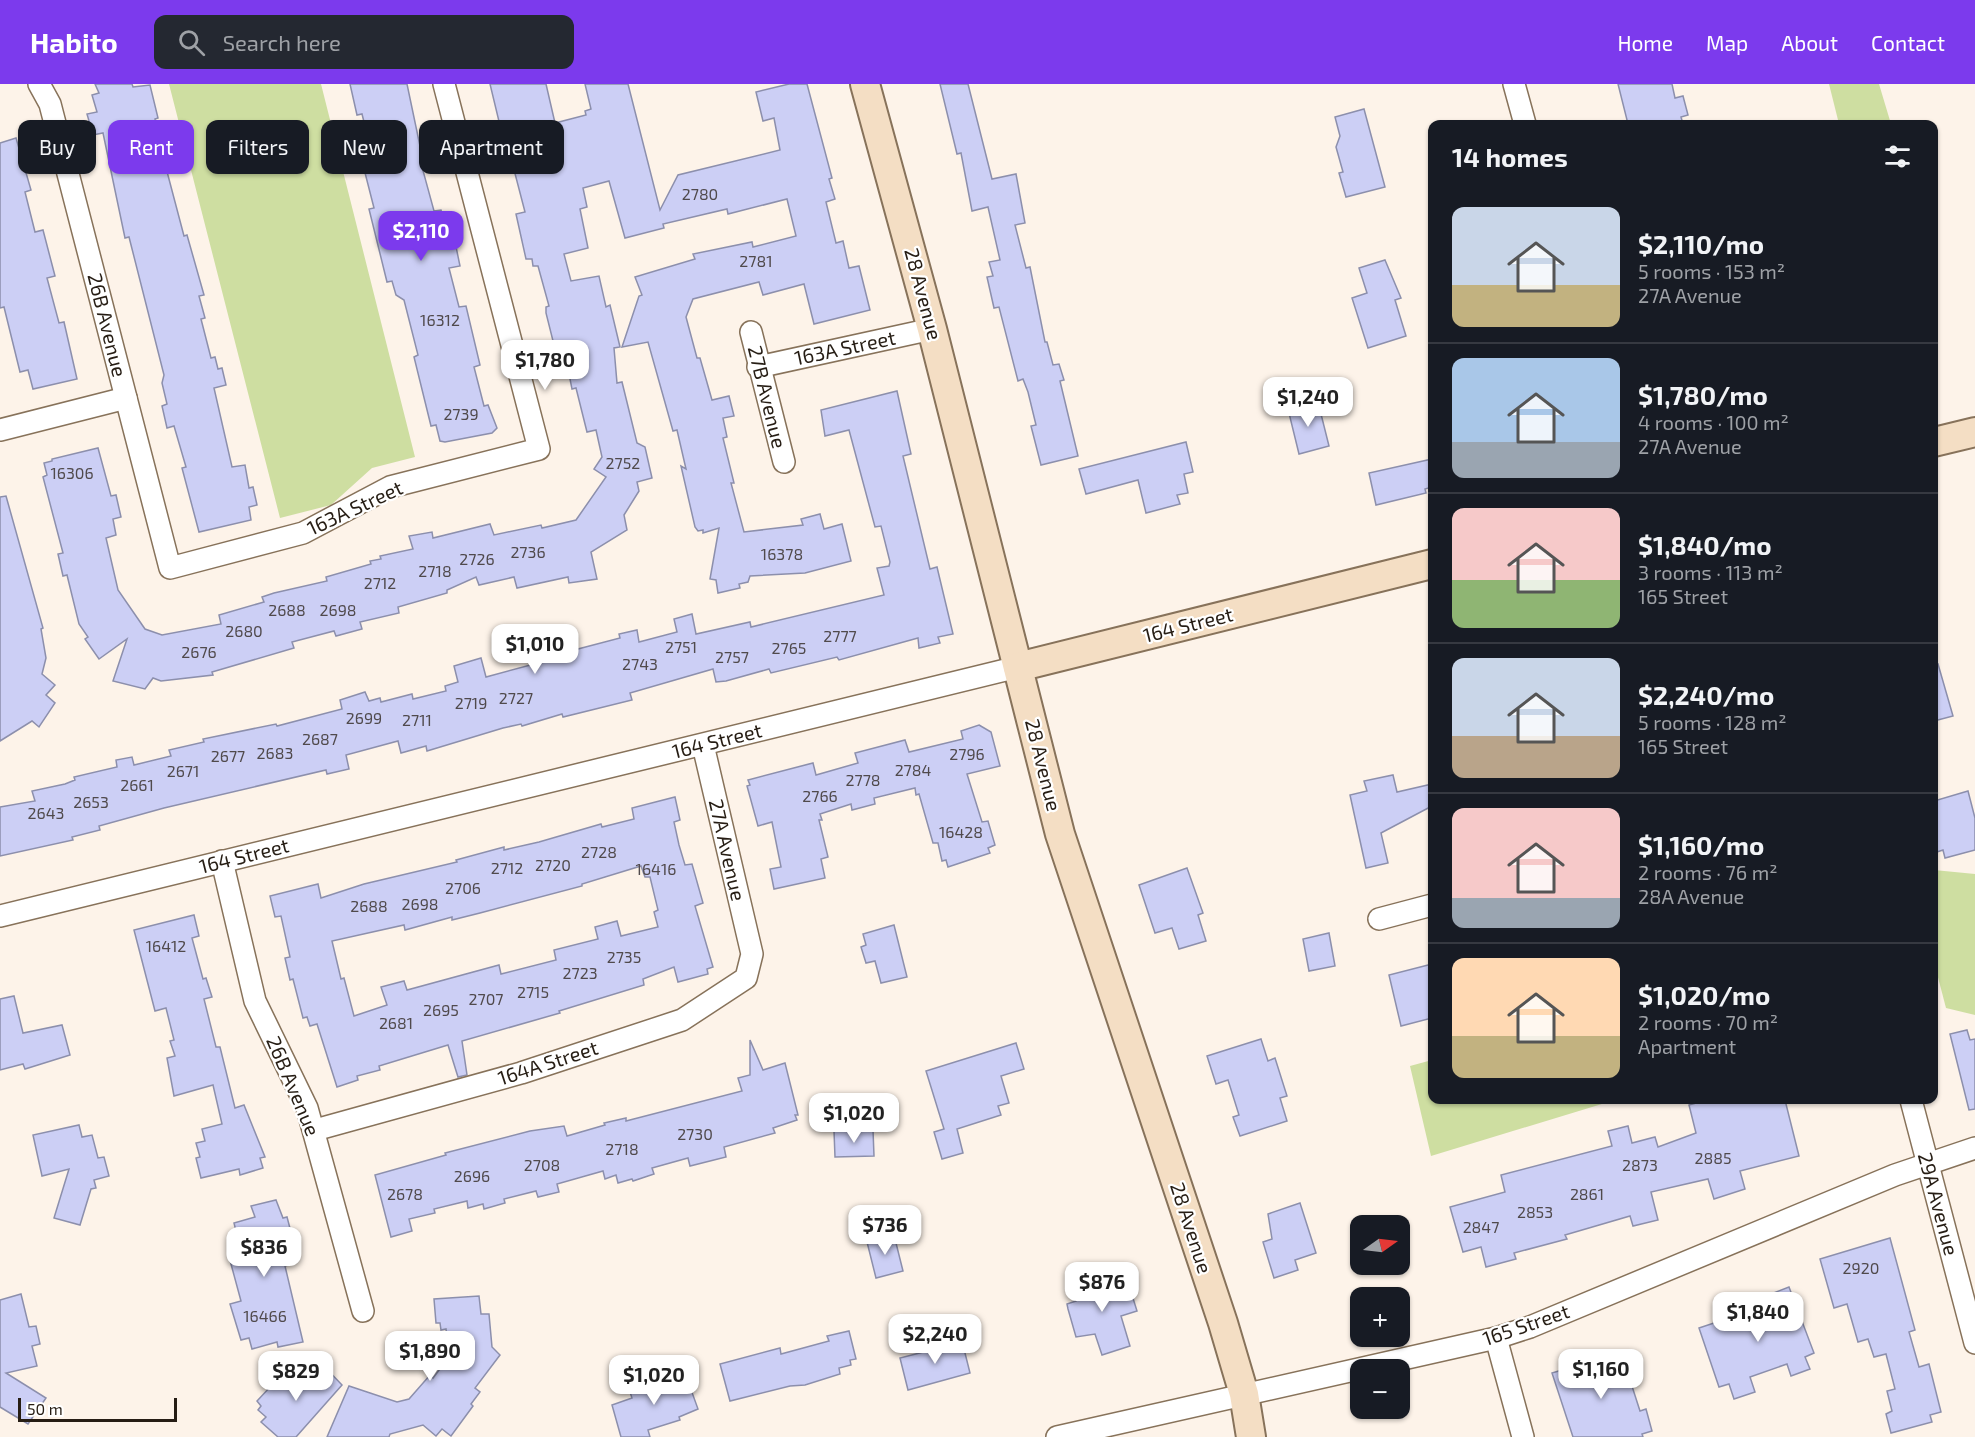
<!DOCTYPE html>
<meta charset="utf-8">
<style>
:root{--surface:#171b24;--page:#242831;--text:#f1f3f6;--muted:#9ea1a6;--line:#363941;--accent:#7c3aed}
body{margin:0;font-family:"Exo 2",sans-serif;background:var(--page);color:var(--text);height:100vh;display:flex;flex-direction:column;font-size:22px;white-space:nowrap}
*{box-sizing:border-box;margin:0}
p{font-size:20px;color:var(--muted)}
.icon{flex:none;width:33px;height:33px;fill:none;stroke:currentColor;stroke-width:2;stroke-linecap:round;stroke-linejoin:round}
.map{position:relative;flex:1;overflow:hidden}
.side{position:absolute;left:1428px;top:36px;width:510px;height:984px;display:flex;flex-direction:column;background:var(--surface);border-radius:12px;box-shadow:0 2px 4px #0004}
.side>*{flex:none}
.banner{position:absolute;left:18px;top:36px;width:570px;height:54px;display:flex;gap:12px}
.needle{width:39px;rotate:76deg}
.controls{position:absolute;left:1350px;top:1131px;display:grid;gap:12px}
.controls a{display:grid;place-items:center;width:60px;height:60px;border-radius:12px;background:var(--surface);box-shadow:0 2px 4px #0004;font-size:30px}
.scale{position:absolute;left:18px;bottom:15px;width:159px;box-sizing:border-box;padding-left:6px;border:3px solid #261d14;border-top:0;font-size:16px;line-height:21px;white-space:nowrap;color:#261d14;-webkit-text-stroke:4px #fff;paint-order:stroke}
.price{position:absolute;translate:-50% -51px;padding:0 14px;border-radius:12px;background:#fff;color:#222;font-size:20px;line-height:39px;filter:drop-shadow(0 2px 3px #0008)}
.price::after{content:'';position:absolute;left:50%;top:36px;width:18px;height:14px;margin-left:-9px;background:inherit;clip-path:polygon(0 0,100% 0,50% 100%)}
.price.active{background:var(--accent);color:#fff}
ul{padding:0;list-style:none}
li{display:flex;align-items:center;gap:18px;height:150px;padding:0 24px}
li+li{border-top:2px solid var(--line)}
li span{display:grid;place-items:center;flex:none;width:168px;height:120px;border-radius:12px;color:#555}
li>.icon{margin-inline-start:auto}
span .icon{width:72px;height:72px;fill:#fffc;stroke-width:1}
li b{font-size:26px}
h2{display:flex;justify-content:space-between;align-items:center;height:72px;padding:0 24px;font-size:26px}
.pill{padding:0 21px;border-radius:12px;background:var(--surface);box-shadow:0 2px 4px #0004;font-size:21px;line-height:54px}
.pill.active{background:var(--accent);color:#fff}
header{display:flex;align-items:center;gap:36px;box-sizing:border-box;height:84px;padding:0 30px;background:var(--accent);color:#fff}
header strong{font-size:28px}
nav{display:flex;gap:33px;margin-inline-start:auto;font-size:21px}
.search{width:420px;height:54px;background:var(--page);display:flex;align-items:center;gap:15px;box-sizing:border-box;padding:0 21px;border-radius:12px;color:var(--muted);font-size:22px}
.map>svg:first-child{display:block}
.green{fill:#cedea1}
.building{fill:#cccff5;stroke:#8c8fac;stroke-width:1.5;fill-rule:evenodd}
.lines{fill:none;stroke-linecap:round;stroke-linejoin:round}
.street-casing{stroke:#87725a;stroke-width:24}
.secondary-casing{stroke:#87725a;stroke-width:32}
.street{stroke:#fff;stroke-width:21}
.secondary{stroke:#f4dec4;stroke-width:28}
.labels{text-anchor:middle;stroke-width:4.5;stroke-linejoin:round;paint-order:stroke}
.number-label{font-size:16px;fill:#504a4c}
.street-label{font-size:20px;fill:#261d14;stroke:#fff}
</style>
<header>
<strong>Habito</strong>
<div class="search"><svg class="icon" aria-label="search" viewBox="0 0 24 24"><circle cx="10" cy="10" r="6"/><path d="M15 15l6 6"/></svg>Search here</div>
<nav><a>Home</a><a>Map</a><a>About</a><a>Contact</a></nav>
</header>
<div class="map">
<svg width="1975" height="1353" viewBox="0 0 1975 1353">
<rect width="100%" height="100%" fill="#fdf3e9"/>
<!-- green -->
<g class="green">
<polygon points="169,0 321,0 415,373 372,384 331,421 280,434"/>
<polygon points="1829,0 1879,0 1891,40 1837,40 1839,40"/>
<polygon points="1934,786 1975,790 1975,931 1946,924 1934,878"/>
<polygon points="1432,976 1432,1016 1615,1016 1431,1072 1410,982"/>
</g>
<!-- building -->
<g class="building">
<polygon points="95,0 132,0 133,3 150,1 158,34 155,35 165,80 184,152 187,151 204,211 199,212 205,234 201,235 211,274 215,273 218,285 222,284 226,301 214,304 232,383 245,381 249,404 253,403 257,421 249,423 251,436 199,448 182,384 186,383 174,342 167,344 162,322 167,320 162,299 164,291 129,153 125,154 103,49 93,51 87,30 97,28 92,11 99,9"/>
<polygon points="350,0 407,0 420,62 430,59 434,77 422,83 434,127 441,126 449,154 454,153 460,182 449,184 459,223 466,222 480,281 474,283 484,322 488,321 497,344 492,349 445,358 440,357 436,341 431,342 414,273 418,271 404,216 396,211 392,197 387,198 369,125 374,124 362,77 373,74 362,30 357,31"/>
<polygon points="490,0 546,0 555,39 586,31 585,27 591,25 585,0 628,0 660,126 678,91 780,66 774,34 763,37 756,8 789,0 807,0 832,94 829,95 835,115 826,118 836,159 843,157 849,184 859,182 870,226 814,240 804,200 763,211 759,198 693,215 686,233 697,274 700,274 712,316 729,312 734,332 723,334 727,353 723,354 734,399 731,399 744,448 803,441 801,435 820,430 824,445 842,440 851,477 805,489 750,492 748,498 739,500 740,504 718,509 716,496 710,495 719,444 703,449 703,446 698,447 695,443 681,382 686,385 677,346 673,347 648,258 622,263 639,212 642,211 635,193 695,175 693,170 752,158 753,163 796,152 787,115 728,130 727,125 663,140 664,144 625,154 609,97 583,104 587,123 580,125 588,164 564,170 571,197 599,192 606,223 610,221 620,263 614,264 617,299 622,298 637,359 645,363 652,394 637,398 639,407 624,431 627,446 591,468 597,495 569,499 568,493 517,504 514,493 479,501 476,493 447,506 447,509 398,523 399,529 360,538 362,545 336,552 334,547 292,558 294,564 212,588 213,591 161,597 153,594 145,605 113,597 127,555 99,575 85,555 88,553 79,540 67,491 63,492 58,470 63,469 43,393 47,391 44,379 52,377 52,375 98,364 111,412 116,411 121,433 113,435 116,451 106,454 118,506 145,545 162,551 221,540 219,531 264,518 262,513 274,509 327,497 326,493 371,480 370,477 381,475 380,472 413,465 409,452 432,448 433,454 490,440 494,451 541,441 542,444 576,436 606,393 594,385 602,373 596,346 587,348 576,304 572,305 569,290 564,291 561,277 558,277 546,229 546,223 549,222 538,182 533,182 532,175 526,175 516,130 525,128 512,78 509,79"/>
<polygon points="940,0 968,0 992,95 1016,90 1025,139 1015,141 1026,184 1030,183 1045,258 1047,258 1053,281 1059,280 1064,296 1060,297 1078,372 1041,381 1031,342 1036,341 1028,308 1023,295 1018,297 999,223 994,224 987,193 993,192 989,178 1000,176 988,123 972,127 961,69 957,70"/>
<polygon points="1618,0 1672,0 1675,14 1683,12 1688,31 1681,33 1683,40 1628,40"/>
<polygon points="1364,25 1385,103 1346,113 1339,89 1343,88 1336,63 1340,52 1335,33"/>
<polygon points="16,54 31,106 25,108 35,148 43,146 55,192 47,194 59,239 64,238 77,295 33,305 28,286 20,288 4,223 0,224 0,59"/>
<polygon points="1385,176 1401,214 1395,216 1406,252 1368,264 1352,214 1367,209 1359,184"/>
<polygon points="897,307 911,370 903,372 930,485 937,483 953,550 938,553 940,559 919,564 918,554 839,576 837,573 771,589 769,585 726,597 716,598 713,585 630,609 632,616 563,633 562,630 522,642 521,640 503,644 427,667 426,662 401,669 398,657 346,671 349,685 327,690 326,686 164,724 99,742 100,746 72,753 73,756 0,772 0,723 35,717 32,707 65,700 75,696 74,693 117,683 116,676 132,673 134,681 171,672 169,666 204,658 203,655 276,640 277,642 342,625 340,616 365,608 369,617 380,614 381,618 412,610 413,615 446,607 445,602 458,598 454,582 481,574 486,593 553,575 551,566 573,561 574,566 620,554 619,550 637,546 639,558 677,548 674,535 692,530 696,550 750,538 751,543 884,511 877,484 889,482 890,478 881,442 875,443 849,346 825,352 821,326"/>
<polygon points="1318,318 1329,362 1299,370 1288,325"/>
<polygon points="1186,358 1193,388 1184,390 1188,409 1177,411 1180,420 1146,429 1138,396 1086,410 1079,385"/>
<polygon points="1432,375 1432,403 1425,405 1426,409 1376,421 1369,389"/>
<polygon points="6,412 43,544 41,545 46,574 42,590 55,601 46,611 55,619 39,643 32,637 0,657 0,413"/>
<polygon points="1938,580 1953,632 1934,637 1934,581"/>
<polygon points="979,641 991,648 1000,682 967,690 982,738 988,737 995,761 988,764 990,769 948,783 946,776 942,777 938,759 933,759 919,710 916,711 915,704 874,714 875,720 852,726 851,720 820,730 822,736 819,736 828,773 821,775 825,794 774,805 770,785 781,783 772,738 758,742 747,702 750,701 748,696 813,679 816,691 858,679 855,669 905,656 909,668 963,655 961,647"/>
<polygon points="1393,691 1397,708 1432,700 1432,722 1381,749 1388,779 1366,784 1350,711 1367,707 1364,697"/>
<polygon points="1968,707 1975,734 1975,766 1945,774 1943,766 1934,769 1934,717"/>
<path d="M675,713L680,736L674,738L679,761L685,781L692,780L703,819L695,822L713,883L707,885L708,890L678,898L674,883L643,895L644,901L559,927L560,929L462,957L467,991L458,993L448,961L379,982L380,986L357,992L358,996L337,1003L317,940L310,942L307,933L303,934L293,895L290,896L285,874L290,873L281,832L275,833L270,812L318,800L321,814L364,800L457,778L456,776L504,763V766L539,758L601,740L602,743L634,735L632,724ZM641,782L645,793H650L658,826L654,828L658,843L621,852L617,837L595,843L598,855L554,866L556,876L501,890L499,881L407,906L404,897L381,903L387,921L354,932L344,894L341,895L332,857L404,841L405,846L452,833V836L480,829L582,802V800Z"/>
<polygon points="1187,784 1203,829 1198,831 1206,857 1179,865 1172,844 1155,849 1139,801"/>
<polygon points="194,831 199,852 192,854 203,895 206,894 212,913 204,915 216,963 220,963 235,1024 244,1021 265,1073 260,1074 263,1084 240,1091 239,1085 201,1094 196,1074 200,1073 196,1059 205,1057 202,1045 222,1040 213,1001 174,1012 167,974 175,972 170,957 174,956 166,924 155,927 134,846"/>
<polygon points="894,841 907,893 881,899 875,877 866,879 861,863 866,861 863,850"/>
<polygon points="1329,849 1335,882 1309,887 1303,855"/>
<polygon points="1432,880 1432,934 1401,942 1389,891"/>
<polygon points="14,912 23,949 62,941 70,971 25,985 23,980 0,986 0,915"/>
<polygon points="1967,946 1970,956 1975,955 1975,1025 1969,1026 1950,950"/>
<polygon points="1261,955 1268,977 1275,974 1287,1012 1280,1014 1287,1037 1240,1052 1233,1033 1239,1031 1228,996 1216,1000 1207,972"/>
<polygon points="750,956 763,986 785,979 798,1031 795,1031 797,1036 773,1044 775,1049 724,1063 726,1073 690,1082 688,1074 652,1084 654,1090 633,1097 632,1095 618,1099 616,1091 605,1095 603,1087 557,1100 559,1108 538,1113 536,1107 504,1115 505,1119 484,1125 483,1120 468,1124 467,1117 434,1125 435,1129 409,1135 412,1147 391,1153 375,1091 446,1071 445,1069 530,1047 564,1042 567,1052 605,1041 604,1039 626,1034 626,1037 742,1007 738,994 750,991"/>
<polygon points="1016,959 1024,985 1001,992 1009,1019 998,1022 1001,1031 957,1045 963,1069 942,1075 934,1048 944,1045 926,987"/>
<polygon points="1707,1016 1785,1016 1799,1072 1740,1087 1745,1105 1714,1115 1708,1095 1651,1108 1658,1136 1633,1142 1630,1132 1565,1151 1567,1155 1514,1169 1516,1175 1486,1183 1481,1163 1463,1168 1450,1123 1505,1108 1501,1091 1612,1062 1608,1047 1628,1042 1632,1059 1655,1053 1658,1063 1696,1049 1689,1021"/>
<polygon points="79,1041 82,1053 92,1051 98,1074 104,1073 109,1092 94,1096 96,1104 91,1105 80,1141 54,1134 69,1085 42,1092 33,1051"/>
<polygon points="873,1046 874,1072 835,1073 834,1047"/>
<polygon points="276,1116 283,1134 287,1133 296,1167 292,1168 295,1179 285,1182 303,1258 278,1263 277,1258 252,1265 249,1254 241,1256 230,1220 241,1217 228,1169 232,1168 229,1154 237,1151 234,1139 255,1133 251,1122"/>
<polygon points="1300,1119 1316,1169 1295,1176 1298,1186 1274,1194 1263,1158 1272,1155 1268,1130"/>
<polygon points="894,1151 903,1187 876,1194 867,1158"/>
<polygon points="1890,1154 1915,1246 1909,1248 1919,1283 1929,1280 1941,1328 1930,1331 1932,1338 1891,1349 1886,1330 1892,1327 1887,1307 1895,1305 1886,1270 1874,1273 1868,1255 1858,1258 1847,1220 1834,1224 1820,1175"/>
<polygon points="1087,1195 1091,1207 1127,1195 1137,1227 1121,1232 1130,1262 1102,1271 1095,1250 1076,1253 1068,1225 1067,1220 1076,1217 1070,1200"/>
<polygon points="1789,1203 1814,1269 1805,1273 1810,1285 1791,1292 1787,1280 1750,1293 1755,1308 1734,1315 1729,1300 1719,1303 1699,1244 1753,1226 1750,1218"/>
<polygon points="21,1210 29,1243 36,1242 40,1260 32,1262 37,1282 6,1289 46,1314 28,1340 0,1323 0,1216"/>
<polygon points="479,1212 481,1230 489,1230 492,1263 500,1271 475,1304 480,1308 471,1320 473,1322 451,1352 442,1345 436,1352 423,1341 390,1350 389,1353 327,1353 349,1302 397,1318 409,1315 430,1291 433,1294 449,1273 446,1245 441,1246 440,1239 436,1239 434,1215"/>
<polygon points="849,1247 856,1275 850,1276 851,1281 839,1284 840,1290 805,1301 790,1302 730,1317 720,1280 780,1264 781,1270 829,1257 827,1252"/>
<polygon points="948,1256 952,1260 962,1257 970,1289 908,1306 900,1274 935,1265 939,1259"/>
<polygon points="1621,1268 1640,1327 1646,1325 1652,1347 1642,1350 1643,1353 1573,1353 1552,1289"/>
<polygon points="321,1279 342,1301 296,1353 278,1353 261,1338 266,1333 258,1326 261,1322 257,1317 285,1287 301,1302"/>
<polygon points="685,1289 698,1325 679,1333 680,1336 648,1346 650,1353 621,1353 612,1321 632,1314 629,1305 668,1292 669,1295"/>
</g>
<g class="lines">
<defs>
<g id="street">
<polyline points="39,0 50,20 170,484 303,449 390,403 539,365 444,0"/>
<polyline points="1514,0 1525,40"/>
<polyline points="751,248 784,378"/>
<polyline points="758,283 932,245"/>
<polyline points="0,346 126,314"/>
<polyline points="222,777 255,917 307,1024 363,1227"/>
<polyline points="0,832 1018,583"/>
<polyline points="1379,835 1432,821"/>
<polyline points="1911,1016 1975,1259"/>
<polyline points="315,1046 521,989 682,936 746,894 752,870 703,661"/>
<polyline points="1496,1254 1523,1353"/>
<polyline points="1057,1353 1496,1254 1530,1243 1895,1091 1975,1064"/>
</g>
<g id="secondary">
<polyline points="865,0 932,245 1060,750 1223,1239 1244,1310 1251,1353"/>
<polyline points="1934,358 1975,348"/>
<polyline points="1018,583 1432,480"/>
</g>
</defs>
<!-- street casing -->
<use href="#street" class="street-casing"/>
<!-- secondary casing -->
<use href="#secondary" class="secondary-casing"/>
<!-- street -->
<use href="#street" class="street"/>
<!-- secondary -->
<use href="#secondary" class="secondary"/>
</g>
<g class="labels">
<!-- number labels -->
<g class="number-label">
<text x="700" y="116">2780</text>
<text x="756" y="183">2781</text>
<text x="440" y="242">16312</text>
<text x="461" y="336">2739</text>
<text x="623" y="385">2752</text>
<text x="72" y="395">16306</text>
<text x="528" y="474">2736</text>
<text x="782" y="476">16378</text>
<text x="477" y="481">2726</text>
<text x="435" y="493">2718</text>
<text x="380" y="505">2712</text>
<text x="287" y="532">2688</text>
<text x="338" y="532">2698</text>
<text x="244" y="553">2680</text>
<text x="840" y="558">2777</text>
<text x="681" y="569">2751</text>
<text x="789" y="570">2765</text>
<text x="199" y="574">2676</text>
<text x="732" y="579">2757</text>
<text x="640" y="586">2743</text>
<text x="516" y="620">2727</text>
<text x="471" y="625">2719</text>
<text x="364" y="640">2699</text>
<text x="417" y="642">2711</text>
<text x="320" y="661">2687</text>
<text x="275" y="675">2683</text>
<text x="967" y="676">2796</text>
<text x="228" y="678">2677</text>
<text x="913" y="692">2784</text>
<text x="183" y="693">2671</text>
<text x="863" y="702">2778</text>
<text x="137" y="707">2661</text>
<text x="820" y="718">2766</text>
<text x="91" y="724">2653</text>
<text x="46" y="735">2643</text>
<text x="961" y="754">16428</text>
<text x="599" y="774">2728</text>
<text x="553" y="787">2720</text>
<text x="507" y="790">2712</text>
<text x="656" y="791">16416</text>
<text x="463" y="810">2706</text>
<text x="420" y="826">2698</text>
<text x="369" y="828">2688</text>
<text x="166" y="868">16412</text>
<text x="624" y="879">2735</text>
<text x="580" y="895">2723</text>
<text x="533" y="914">2715</text>
<text x="486" y="921">2707</text>
<text x="441" y="932">2695</text>
<text x="396" y="945">2681</text>
<text x="695" y="1056">2730</text>
<text x="622" y="1071">2718</text>
<text x="1713" y="1080">2885</text>
<text x="542" y="1087">2708</text>
<text x="1640" y="1087">2873</text>
<text x="472" y="1098">2696</text>
<text x="405" y="1116">2678</text>
<text x="1587" y="1116">2861</text>
<text x="1535" y="1134">2853</text>
<text x="1481" y="1149">2847</text>
<text x="1861" y="1190">2920</text>
<text x="265" y="1238">16466</text>
</g>
<!-- street labels -->
<g class="street-label">
<text transform="translate(923 210) rotate(75)" y="7">28 Avenue</text>
<text transform="translate(107 241) rotate(76)" y="7">26B Avenue</text>
<text transform="translate(845 264) rotate(-12)" y="7">163A Street</text>
<text transform="translate(767 313) rotate(76)" y="7">27B Avenue</text>
<text transform="translate(355 424) rotate(-25)" y="7">163A Street</text>
<text transform="translate(1188 541) rotate(-14)" y="7">164 Street</text>
<text transform="translate(717 657) rotate(-14)" y="7">164 Street</text>
<text transform="translate(1043 681) rotate(76)" y="7">28 Avenue</text>
<text transform="translate(727 766) rotate(77)" y="7">27A Avenue</text>
<text transform="translate(244 772) rotate(-14)" y="7">164 Street</text>
<text transform="translate(548 979) rotate(-18)" y="7">164A Street</text>
<text transform="translate(293 1002) rotate(67)" y="7">26B Avenue</text>
<text transform="translate(1938 1120) rotate(75)" y="7">29A Avenue</text>
<text transform="translate(1191 1144) rotate(72)" y="7">28 Avenue</text>
<text transform="translate(1526 1241) rotate(-19)" y="7">165 Street</text>
</g>
</g>
</svg>
<div class="controls">
<a><svg class="needle" viewBox="-14 -14 28 28"><path d="M0-13l5 13h-10z" fill="#e53935"/><path d="M0 13l5-13h-10z" fill="#9ea1a6"/></svg></a>
<a>+</a>
<a>−</a>
</div>
<div class="scale">50 m</div>
<b class="price active" style="left:421px;top:178px">$2,110</b>
<b class="price" style="left:545px;top:307px">$1,780</b>
<b class="price" style="left:1308px;top:344px">$1,240</b>
<b class="price" style="left:535px;top:591px">$1,010</b>
<b class="price" style="left:854px;top:1060px">$1,020</b>
<b class="price" style="left:885px;top:1172px">$736</b>
<b class="price" style="left:264px;top:1194px">$836</b>
<b class="price" style="left:1102px;top:1229px">$876</b>
<b class="price" style="left:1758px;top:1259px">$1,840</b>
<b class="price" style="left:935px;top:1281px">$2,240</b>
<b class="price" style="left:430px;top:1298px">$1,890</b>
<b class="price" style="left:1601px;top:1316px">$1,160</b>
<b class="price" style="left:296px;top:1318px">$829</b>
<b class="price" style="left:654px;top:1322px">$1,020</b>
<div class="banner">
<a class="pill">Buy</a>
<a class="pill active">Rent</a>
<a class="pill">Filters</a>
<a class="pill">New</a>
<a class="pill">Apartment</a>
</div>
<section class="side">
<h2>14 homes<svg class="icon" aria-label="filters" viewBox="0 0 24 24"><path d="M4 7h16M4 17h16"/><circle cx="9" cy="7" r="2"/><circle cx="15" cy="17" r="2"/></svg></h2>
<ul>
<li><span style="background:linear-gradient(#c9d6e8 65%,#c2b280 0)"><svg class="icon" aria-label="home" viewBox="0 0 24 24"><path d="M3 11l9-7 9 7M6 9v11h12V9"/></svg></span><div><b>$2,110/mo</b><p>5 rooms · 153 m²</p><p>27A Avenue</p></div></li>
<li><span style="background:linear-gradient(#a9c7e8 70%,#9aa5b1 0)"><svg class="icon" aria-label="home" viewBox="0 0 24 24"><path d="M3 11l9-7 9 7M6 9v11h12V9"/></svg></span><div><b>$1,780/mo</b><p>4 rooms · 100 m²</p><p>27A Avenue</p></div></li>
<li><span style="background:linear-gradient(#f6c9c9 60%,#8fb573 0)"><svg class="icon" aria-label="home" viewBox="0 0 24 24"><path d="M3 11l9-7 9 7M6 9v11h12V9"/></svg></span><div><b>$1,840/mo</b><p>3 rooms · 113 m²</p><p>165 Street</p></div></li>
<li><span style="background:linear-gradient(#c9d6e8 65%,#b9a48a 0)"><svg class="icon" aria-label="home" viewBox="0 0 24 24"><path d="M3 11l9-7 9 7M6 9v11h12V9"/></svg></span><div><b>$2,240/mo</b><p>5 rooms · 128 m²</p><p>165 Street</p></div></li>
<li><span style="background:linear-gradient(#f6c9c9 75%,#9aa5b1 0)"><svg class="icon" aria-label="home" viewBox="0 0 24 24"><path d="M3 11l9-7 9 7M6 9v11h12V9"/></svg></span><div><b>$1,160/mo</b><p>2 rooms · 76 m²</p><p>28A Avenue</p></div></li>
<li><span style="background:linear-gradient(#ffd9b3 65%,#c2b280 0)"><svg class="icon" aria-label="home" viewBox="0 0 24 24"><path d="M3 11l9-7 9 7M6 9v11h12V9"/></svg></span><div><b>$1,020/mo</b><p>2 rooms · 70 m²</p><p>Apartment</p></div></li>
</ul>
</section>
</div>
